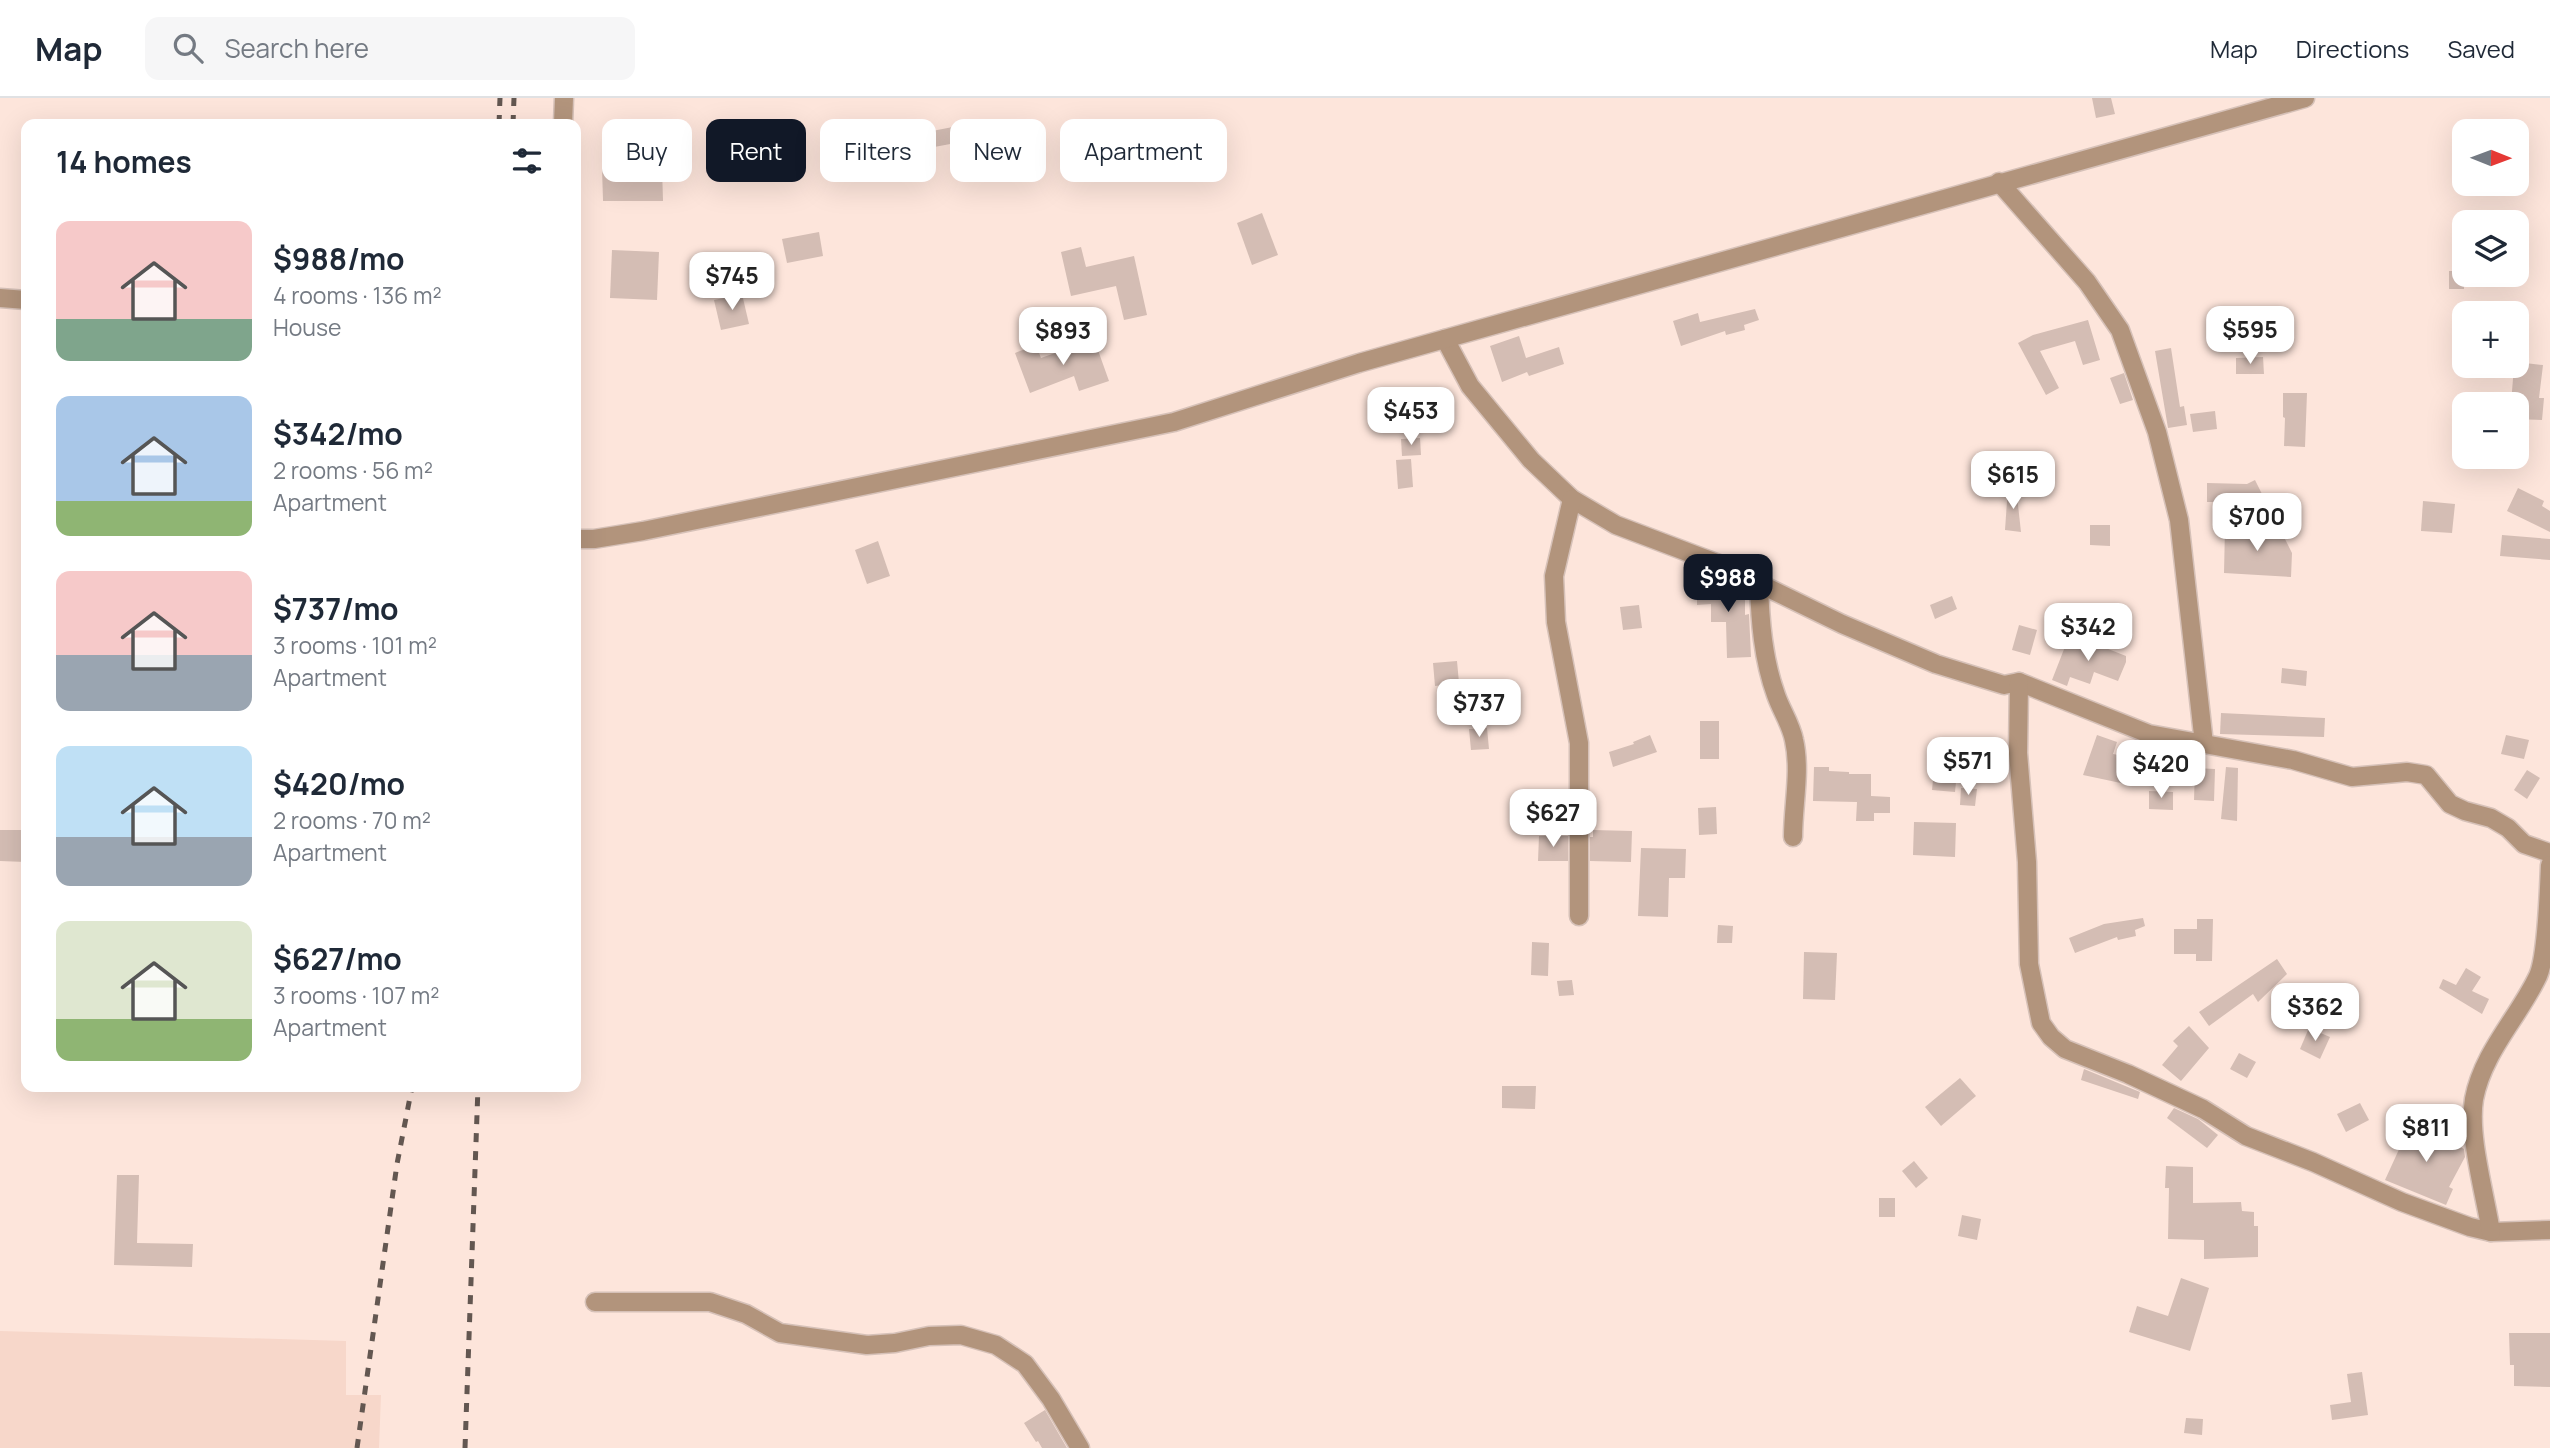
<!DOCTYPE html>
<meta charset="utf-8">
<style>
:root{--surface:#fff;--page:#f6f6f7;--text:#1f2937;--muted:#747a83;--line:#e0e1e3;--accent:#111827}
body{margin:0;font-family:Manrope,sans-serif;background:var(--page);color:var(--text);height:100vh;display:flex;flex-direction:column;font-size:26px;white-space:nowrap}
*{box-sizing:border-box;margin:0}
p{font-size:23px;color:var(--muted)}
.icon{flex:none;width:38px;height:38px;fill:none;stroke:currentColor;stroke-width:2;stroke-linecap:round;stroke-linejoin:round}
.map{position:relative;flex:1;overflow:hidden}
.drawer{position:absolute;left:21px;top:21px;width:560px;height:973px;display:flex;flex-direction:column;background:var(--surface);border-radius:14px;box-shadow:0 7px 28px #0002}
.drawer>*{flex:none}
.hud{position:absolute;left:602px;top:21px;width:665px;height:63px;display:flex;gap:14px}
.needle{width:46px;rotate:91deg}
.buttons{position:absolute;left:2452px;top:21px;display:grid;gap:14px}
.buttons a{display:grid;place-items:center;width:77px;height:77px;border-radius:14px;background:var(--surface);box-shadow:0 7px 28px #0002;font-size:35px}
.price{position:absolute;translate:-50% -60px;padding:0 16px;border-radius:14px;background:#fff;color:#222;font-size:23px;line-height:46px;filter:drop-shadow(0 2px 4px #0008)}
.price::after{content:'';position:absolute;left:50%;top:42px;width:21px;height:16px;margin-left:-10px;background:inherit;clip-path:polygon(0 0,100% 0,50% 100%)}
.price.selected{background:var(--accent);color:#fff}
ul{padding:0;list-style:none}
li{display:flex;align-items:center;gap:21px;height:175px;padding:0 35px}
li span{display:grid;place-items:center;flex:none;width:196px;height:140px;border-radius:14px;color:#555}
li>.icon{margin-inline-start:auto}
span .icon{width:84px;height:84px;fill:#fffc;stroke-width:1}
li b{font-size:30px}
h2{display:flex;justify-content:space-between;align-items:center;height:84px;padding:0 35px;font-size:30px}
.tag{padding:0 24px;border-radius:14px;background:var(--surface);box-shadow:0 7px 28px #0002;font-size:24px;line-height:63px}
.tag.selected{background:var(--accent);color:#fff}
header{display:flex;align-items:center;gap:42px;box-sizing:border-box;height:98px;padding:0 35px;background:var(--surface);border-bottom:2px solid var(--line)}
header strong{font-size:33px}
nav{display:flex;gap:38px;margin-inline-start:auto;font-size:24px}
.search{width:490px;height:63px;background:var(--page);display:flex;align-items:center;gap:18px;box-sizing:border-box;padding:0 24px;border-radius:14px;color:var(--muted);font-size:26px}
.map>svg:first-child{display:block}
.built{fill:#f7d7ca}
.building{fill:#d4bdb4}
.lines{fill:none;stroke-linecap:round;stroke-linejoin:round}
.minor-casing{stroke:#d6c1b8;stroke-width:21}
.minor{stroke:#b2947c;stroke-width:18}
.rail{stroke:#635751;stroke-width:5;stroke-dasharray:9 9;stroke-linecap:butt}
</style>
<header>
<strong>Map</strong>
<div class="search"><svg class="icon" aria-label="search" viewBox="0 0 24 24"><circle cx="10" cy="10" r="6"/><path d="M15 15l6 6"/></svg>Search here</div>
<nav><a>Map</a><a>Directions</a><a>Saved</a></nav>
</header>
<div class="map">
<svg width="2550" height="1350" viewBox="0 0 2550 1350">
<rect width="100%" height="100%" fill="#fde5db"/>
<!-- built -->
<polygon class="built" points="0,1233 346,1243 346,1297 381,1297 379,1350 0,1350"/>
<!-- building -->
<g class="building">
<polygon points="2092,0 2111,0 2115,16 2096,20"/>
<polygon points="958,28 961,44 918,52 924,80 909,83 901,39"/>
<polygon points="662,70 663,103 603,103 602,71"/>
<polygon points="1262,115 1278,157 1252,167 1237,125"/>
<polygon points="819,134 823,158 787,165 782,141"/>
<polygon points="1081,149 1086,169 1134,158 1147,217 1124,222 1116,188 1071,198 1061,154"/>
<polygon points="612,152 659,154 657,202 610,200"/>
<rect x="2449" y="173" width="15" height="18"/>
<polygon points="742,196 749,226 721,232 714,202"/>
<polygon points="1755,211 1759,222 1744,227 1745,232 1726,237 1725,233 1681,248 1673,223 1698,215 1700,224"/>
<polygon points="2088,222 2100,262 2083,267 2075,243 2040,253 2059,290 2046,297 2018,245 2033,237"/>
<polygon points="1519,238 1526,260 1559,249 1564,266 1529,278 1527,274 1502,284 1490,248"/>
<polygon points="1094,241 1109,283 1079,293 1074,278 1030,295 1015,255 1036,247 1041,260"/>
<polygon points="2171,250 2180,309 2184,308 2187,327 2168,330 2155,253"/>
<polygon points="2263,259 2264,276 2236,276 2236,260"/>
<polygon points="2516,264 2543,267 2539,300 2544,300 2542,322 2516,321 2516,306 2511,306 2514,268 2516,268"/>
<polygon points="2124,275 2133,302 2120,306 2110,280"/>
<polygon points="2283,295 2307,295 2305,349 2284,348 2285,320 2283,319"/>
<polygon points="2215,313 2217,331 2193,334 2190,316"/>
<polygon points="1420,340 1421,357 1402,358 1401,341"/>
<polygon points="1411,361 1413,389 1398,391 1396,362"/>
<polygon points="2255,382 2262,396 2225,416 2225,404 2207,404 2207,385 2247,386"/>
<polygon points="2008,389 2016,389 2021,434 2005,432"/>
<polygon points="2518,390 2544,403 2542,408 2550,413 2550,434 2507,413"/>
<polygon points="2423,403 2455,406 2452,435 2421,433"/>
<polygon points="2090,427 2110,427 2110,448 2090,447"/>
<polygon points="2225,430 2258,431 2258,433 2282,435 2292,455 2291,479 2224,475"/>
<polygon points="2502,437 2550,441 2550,462 2500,458"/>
<polygon points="878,443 890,478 867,486 855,452"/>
<polygon points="1721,481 1721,489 1745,491 1745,517 1749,516 1751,559 1727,560 1726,524 1711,524 1711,506 1697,507 1697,482"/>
<polygon points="1952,498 1957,511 1935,521 1930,507"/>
<polygon points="1639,507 1642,530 1623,532 1620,509"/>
<polygon points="2019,527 2037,532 2030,557 2012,552"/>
<polygon points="2068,541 2093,550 2093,545 2126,558 2126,564 2118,583 2094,574 2090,586 2070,579 2067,588 2052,582"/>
<polygon points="1457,563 1459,585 1435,588 1433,565"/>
<polygon points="2282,570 2307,573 2306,588 2281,585"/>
<polygon points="2221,615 2325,620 2324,639 2220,636"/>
<rect x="1700" y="623" width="19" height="38"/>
<polygon points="1487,630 1489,651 1471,652 1469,631"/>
<polygon points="1650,637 1657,654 1613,669 1609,654 1634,646 1633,644"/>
<polygon points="2097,637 2117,644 2113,656 2141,661 2135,688 2083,677"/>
<polygon points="2506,637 2529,642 2524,661 2501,656"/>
<polygon points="1814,669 1829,669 1829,673 1849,674 1849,676 1871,676 1871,698 1890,699 1890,715 1874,715 1874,723 1856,723 1857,704 1813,703"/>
<polygon points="2226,669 2238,670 2237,723 2221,721"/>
<polygon points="2195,670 2215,671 2214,703 2194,702"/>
<polygon points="1934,672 1957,674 1955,694 1932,692"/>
<polygon points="2527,672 2540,680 2527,701 2514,692"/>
<polygon points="1961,690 1977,691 1975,708 1960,707"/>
<polygon points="2149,693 2173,694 2173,712 2149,711"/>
<polygon points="1716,709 1717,736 1699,737 1698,710"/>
<polygon points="1914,724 1956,725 1955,759 1913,757"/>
<polygon points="0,732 26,732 26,764 0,763"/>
<polygon points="1593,732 1632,733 1631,764 1590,763 1590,739 1593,739"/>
<polygon points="1539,738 1568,738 1568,763 1538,763"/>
<polygon points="1641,750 1686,751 1685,780 1669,780 1668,819 1638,818"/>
<polygon points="2143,820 2145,828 2135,832 2136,838 2118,842 2117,839 2075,855 2069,840 2104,826"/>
<polygon points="2197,821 2213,821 2212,863 2196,863 2196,856 2174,856 2174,831 2197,831"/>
<polygon points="1718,827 1733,828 1732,845 1717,845"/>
<polygon points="1532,844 1549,845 1548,878 1531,877"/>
<polygon points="1804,854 1837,855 1835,902 1803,901"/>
<polygon points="2277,861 2287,876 2258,904 2253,896 2209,928 2199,914"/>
<polygon points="2466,870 2481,879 2472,893 2489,901 2482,916 2439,890 2443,881 2456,887"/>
<polygon points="1572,882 1574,897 1559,898 1557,883"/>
<polygon points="2189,928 2209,950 2181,983 2162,967 2178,948 2173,943"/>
<polygon points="2309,930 2330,939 2320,961 2300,951"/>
<polygon points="2239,955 2256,964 2247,980 2230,971"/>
<polygon points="2084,971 2140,994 2138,1001 2081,982"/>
<polygon points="1960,980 1976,998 1941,1028 1925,1009"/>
<polygon points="1502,988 1536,988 1535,1011 1502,1010"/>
<polygon points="2360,1005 2369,1022 2346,1034 2337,1016"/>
<polygon points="2174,1010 2198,1021 2218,1037 2207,1050 2167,1020"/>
<polygon points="2412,1023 2464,1051 2465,1059 2449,1089 2453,1091 2446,1107 2385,1082"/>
<polygon points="1914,1063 1928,1080 1916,1090 1902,1073"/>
<polygon points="2166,1068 2193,1069 2193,1105 2241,1104 2242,1113 2254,1114 2254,1128 2258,1128 2258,1159 2204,1161 2204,1142 2168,1141 2169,1090 2165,1090"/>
<polygon points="117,1077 139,1077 137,1145 193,1146 192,1169 114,1167"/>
<rect x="1879" y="1100" width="16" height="19"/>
<polygon points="1962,1117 1981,1121 1977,1142 1958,1138"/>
<polygon points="2181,1180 2209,1190 2190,1253 2129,1234 2137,1208 2168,1218"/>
<polygon points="2509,1235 2550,1235 2550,1289 2514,1288 2514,1267 2510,1267"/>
<polygon points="2362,1274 2368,1317 2332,1322 2330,1307 2351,1304 2347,1276"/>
<polygon points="1045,1312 1067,1350 1042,1350 1038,1343 1036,1344 1024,1325"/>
<polygon points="2186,1320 2203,1321 2202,1337 2184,1335"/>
</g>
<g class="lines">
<defs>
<g id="minor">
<polyline points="563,26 564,0"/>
<polyline points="1999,84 2087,184 2120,232 2157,334 2179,422 2204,646"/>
<polyline points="0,200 26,202"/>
<polyline points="1445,241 1470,288 1531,362 1572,401 1616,427 1719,466 1842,526 1936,566 2004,587 2019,584 2149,636 2293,662 2352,679 2407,674 2426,677 2450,706 2465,713 2491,720 2508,730 2524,746 2550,755"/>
<polyline points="1572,401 1554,478 1556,524 1579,645 1579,818"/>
<polyline points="576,441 594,441 643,433 1174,324 1359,265 2305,0"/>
<path d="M1759,485C1760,523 1763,561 1776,597C1781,612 1791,626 1794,642C1801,673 1793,707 1793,739"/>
<polyline points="2019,584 2018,655 2027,764 2029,866 2041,925 2051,939 2065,951 2128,976 2203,1011 2246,1038 2313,1064 2402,1104 2470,1129 2491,1134 2550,1132"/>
<path d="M2491,1134C2485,1096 2468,1038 2474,1001C2483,954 2518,920 2538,878C2547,858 2549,791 2550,767"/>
<polyline points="595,1204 710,1204 746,1216 780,1235 867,1247 895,1245 929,1238 961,1237 996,1247 1025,1266 1051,1301 1080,1350"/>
</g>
</defs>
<!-- minor casing -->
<use href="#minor" class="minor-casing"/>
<!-- minor -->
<use href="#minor" class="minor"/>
<!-- rail -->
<g class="rail">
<polyline points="499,26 500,0"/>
<polyline points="513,26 514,0"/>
<polyline points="357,1350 397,1066 412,989"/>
<polyline points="465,1350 478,989"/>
</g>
</g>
</svg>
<div class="buttons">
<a><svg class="needle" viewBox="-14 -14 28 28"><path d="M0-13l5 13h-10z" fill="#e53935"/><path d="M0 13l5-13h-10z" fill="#747a83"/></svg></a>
<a><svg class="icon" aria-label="layers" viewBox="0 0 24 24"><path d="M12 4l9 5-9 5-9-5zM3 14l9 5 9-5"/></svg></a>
<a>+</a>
<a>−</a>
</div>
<b class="price" style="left:732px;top:214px">$745</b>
<b class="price" style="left:2250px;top:268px">$595</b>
<b class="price" style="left:1063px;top:269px">$893</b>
<b class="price" style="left:1411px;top:349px">$453</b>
<b class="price" style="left:2013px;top:413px">$615</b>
<b class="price" style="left:2257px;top:455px">$700</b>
<b class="price selected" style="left:1728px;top:516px">$988</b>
<b class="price" style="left:2088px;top:565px">$342</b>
<b class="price" style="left:1479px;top:641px">$737</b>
<b class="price" style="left:1968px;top:699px">$571</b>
<b class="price" style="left:2161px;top:702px">$420</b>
<b class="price" style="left:1553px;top:751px">$627</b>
<b class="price" style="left:2315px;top:945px">$362</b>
<b class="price" style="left:2426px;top:1066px">$811</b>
<div class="hud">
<a class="tag">Buy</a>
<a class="tag selected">Rent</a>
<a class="tag">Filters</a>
<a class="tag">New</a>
<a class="tag">Apartment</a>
</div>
<section class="drawer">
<h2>14 homes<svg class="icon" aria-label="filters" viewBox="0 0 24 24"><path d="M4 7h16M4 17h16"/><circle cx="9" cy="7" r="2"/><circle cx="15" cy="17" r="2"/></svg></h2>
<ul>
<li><span style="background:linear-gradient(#f6c9c9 70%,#7fa58c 0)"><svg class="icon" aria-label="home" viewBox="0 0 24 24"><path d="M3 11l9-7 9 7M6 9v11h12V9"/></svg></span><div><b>$988/mo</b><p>4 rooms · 136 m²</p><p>House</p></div></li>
<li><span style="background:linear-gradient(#a9c7e8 75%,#8fb573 0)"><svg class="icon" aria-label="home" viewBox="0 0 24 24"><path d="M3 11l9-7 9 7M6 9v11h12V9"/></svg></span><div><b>$342/mo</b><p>2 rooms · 56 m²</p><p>Apartment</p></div></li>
<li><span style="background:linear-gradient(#f6c9c9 60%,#9aa5b1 0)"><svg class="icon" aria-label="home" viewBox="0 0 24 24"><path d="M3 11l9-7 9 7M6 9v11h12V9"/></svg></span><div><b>$737/mo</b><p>3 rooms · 101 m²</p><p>Apartment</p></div></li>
<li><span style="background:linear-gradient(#bfe0f5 65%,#9aa5b1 0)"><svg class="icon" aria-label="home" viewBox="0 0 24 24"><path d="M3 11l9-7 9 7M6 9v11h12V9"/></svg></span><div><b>$420/mo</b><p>2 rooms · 70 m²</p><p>Apartment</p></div></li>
<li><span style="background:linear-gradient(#dfe7d0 70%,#8fb573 0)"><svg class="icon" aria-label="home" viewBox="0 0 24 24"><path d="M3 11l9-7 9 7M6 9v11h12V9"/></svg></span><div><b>$627/mo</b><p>3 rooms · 107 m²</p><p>Apartment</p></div></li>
</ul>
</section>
</div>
